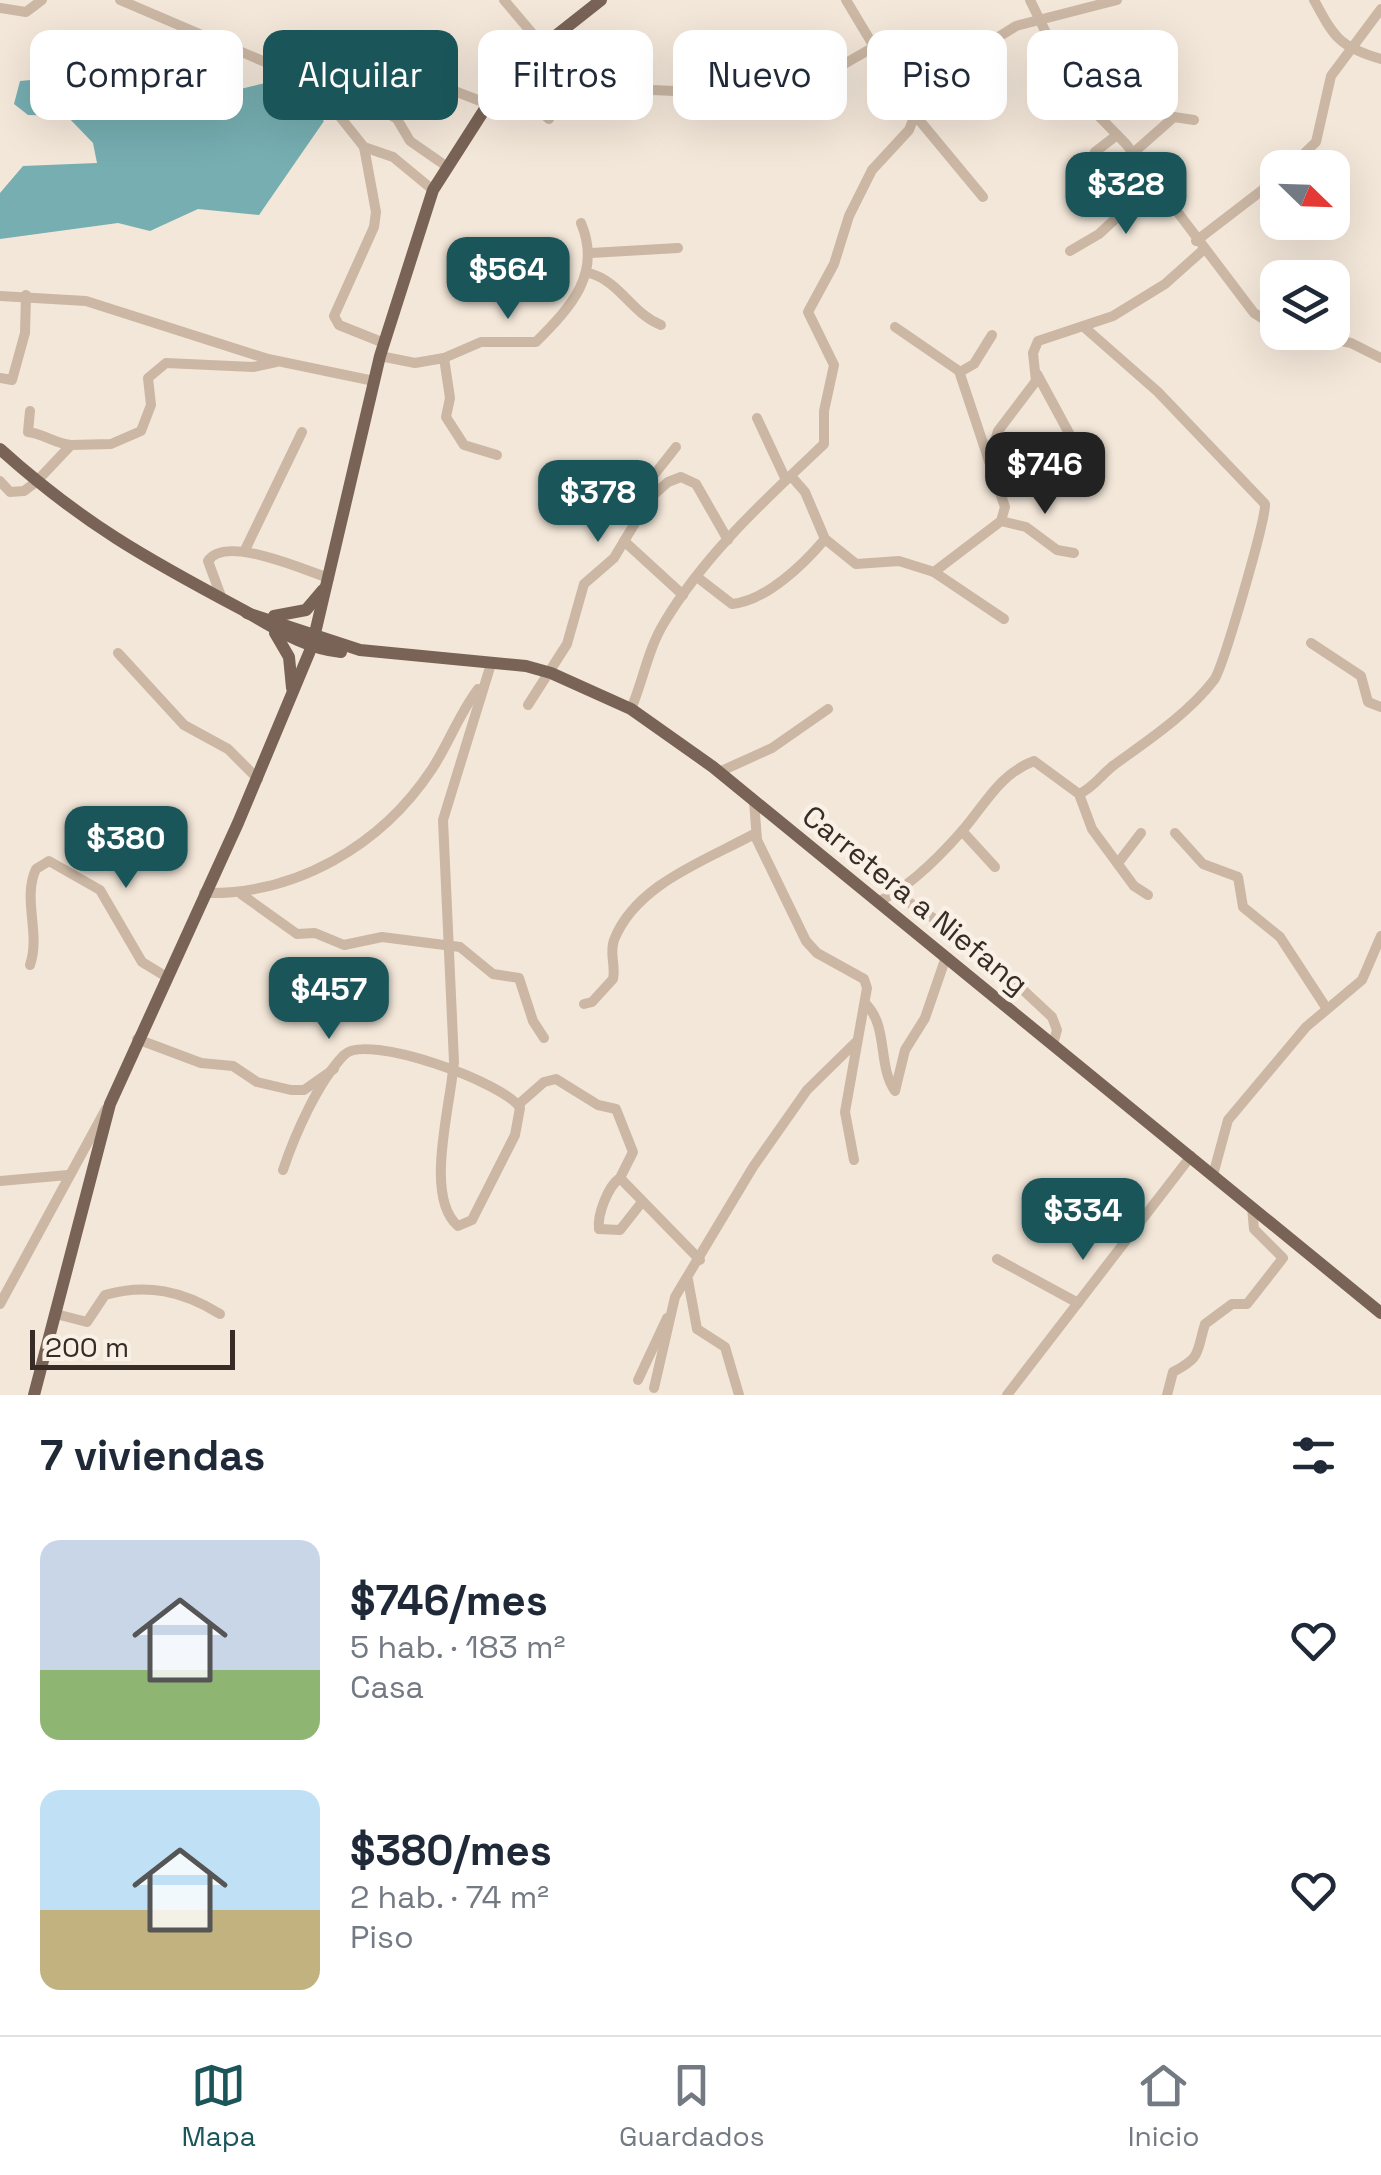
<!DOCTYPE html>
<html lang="es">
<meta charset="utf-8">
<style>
:root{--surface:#fff;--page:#f2f2f3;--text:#1f2937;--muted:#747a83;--line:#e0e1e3;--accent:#1a555a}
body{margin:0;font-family:"Space Grotesk",sans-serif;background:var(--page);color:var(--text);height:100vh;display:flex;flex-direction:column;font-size:38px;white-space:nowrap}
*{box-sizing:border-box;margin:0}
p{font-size:32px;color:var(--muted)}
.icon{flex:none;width:55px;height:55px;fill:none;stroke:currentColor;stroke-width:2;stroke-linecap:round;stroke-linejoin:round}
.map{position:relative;height:1395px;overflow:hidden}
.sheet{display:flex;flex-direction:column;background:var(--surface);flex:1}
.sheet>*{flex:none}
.hud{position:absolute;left:30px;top:30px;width:1322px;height:90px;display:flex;gap:20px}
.needle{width:65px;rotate:113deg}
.controls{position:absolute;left:1260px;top:150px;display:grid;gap:20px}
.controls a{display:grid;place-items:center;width:90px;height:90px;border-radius:20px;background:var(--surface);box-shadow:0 10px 40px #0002;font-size:50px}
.scale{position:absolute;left:30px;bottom:25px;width:205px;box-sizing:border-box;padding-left:10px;border:5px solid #372c26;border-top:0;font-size:28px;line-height:35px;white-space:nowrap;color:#372c26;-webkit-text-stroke:8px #faf1e6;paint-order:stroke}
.price{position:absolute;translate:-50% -85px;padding:0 22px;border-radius:20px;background:var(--accent);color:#fff;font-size:32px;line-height:65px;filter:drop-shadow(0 2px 5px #0008)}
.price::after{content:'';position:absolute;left:50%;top:60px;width:30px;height:22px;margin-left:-15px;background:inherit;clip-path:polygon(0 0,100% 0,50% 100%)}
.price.active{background:#222;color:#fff}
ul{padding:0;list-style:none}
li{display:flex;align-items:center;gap:30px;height:250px;padding:0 40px}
li span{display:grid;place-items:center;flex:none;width:280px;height:200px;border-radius:20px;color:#555}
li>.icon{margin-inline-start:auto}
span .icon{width:120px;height:120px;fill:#fffc;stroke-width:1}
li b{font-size:42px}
h2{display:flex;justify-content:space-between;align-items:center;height:120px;padding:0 40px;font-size:42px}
.pill{padding:0 35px;border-radius:20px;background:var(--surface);box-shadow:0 10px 40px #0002;font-size:35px;line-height:90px}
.pill.active{background:var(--accent);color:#fff}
.tab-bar{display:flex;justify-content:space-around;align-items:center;height:140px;border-top:2px solid var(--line);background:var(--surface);font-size:28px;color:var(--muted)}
.tab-bar a{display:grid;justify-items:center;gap:5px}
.tab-bar .active{color:var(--accent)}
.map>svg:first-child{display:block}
.water{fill:#76aeb1}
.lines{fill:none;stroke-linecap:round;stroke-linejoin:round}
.minor{stroke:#cbb7a4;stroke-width:10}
.major{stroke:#796356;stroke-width:12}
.labels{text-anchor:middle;stroke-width:9;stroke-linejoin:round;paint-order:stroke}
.street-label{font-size:30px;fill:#372c26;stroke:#faf1e6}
</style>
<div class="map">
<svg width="1381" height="1395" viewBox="0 0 1381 1395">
<rect width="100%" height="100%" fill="#f3e7d9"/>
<!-- water -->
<path class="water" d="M84,75C169,116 192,99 279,80L324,121L259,215L198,209L150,231L118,223L0,239V193L23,166L97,163L93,143L67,116L28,115L14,104L20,81Z"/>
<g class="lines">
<!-- minor -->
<g class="minor">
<polyline points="120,0 298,76 325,98 364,147 393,157 433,190"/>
<polyline points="504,0 565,72 588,91 599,97 629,89 675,91"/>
<polyline points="846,0 915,115 983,197"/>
<polyline points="1030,0 1066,74 1085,102 1126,144 1254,313 1278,328"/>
<path d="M1314,0C1334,37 1339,47 1381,59"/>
<polyline points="0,8 26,12 42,0"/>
<polyline points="421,78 488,104"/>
<polyline points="813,82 872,48"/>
<polyline points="508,83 549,119"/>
<polyline points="374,105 397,119 410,141 446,166"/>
<polyline points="364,147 376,212 374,227 334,316 339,325 384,343"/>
<polyline points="1132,154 1174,117 1194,120"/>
<polyline points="1088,166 1095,152 1117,135"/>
<polyline points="1289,168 1316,142 1331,76 1381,9"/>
<polyline points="1196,241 1278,178"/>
<polyline points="1070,251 1099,234 1154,183"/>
<polyline points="591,253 678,248"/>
<path d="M589,273C620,281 632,314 661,325"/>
<polyline points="0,296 86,301 268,359 374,381"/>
<polyline points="895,327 959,371 989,461"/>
<polyline points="1301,332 1351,343 1381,358"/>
<path d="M380,356L415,363L444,358L481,342H536C572,306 602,273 581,223"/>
<polyline points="444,358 450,398 446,417 464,445 497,455"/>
<polyline points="960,372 974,364 992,335"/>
<polyline points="1037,374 1077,448"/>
<polyline points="0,378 12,380 25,333 26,295"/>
<polyline points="757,418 786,480"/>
<polyline points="71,445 111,444 141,431 151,405 148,378 166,363 253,367 276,362"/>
<polyline points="791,476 805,492 825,539 856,564 899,561 934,572 1001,521 1005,507 989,461 998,431 1036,381 1033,353 1038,341 1113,316 1165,284 1202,251"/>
<path d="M0,481L10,492L24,491L36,482L71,445C53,443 45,434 28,432L30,411"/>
<polyline points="650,498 646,485 676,447"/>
<polyline points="1001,521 1026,527 1057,550 1074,553"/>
<polyline points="624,541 683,595"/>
<polyline points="245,550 302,432"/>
<polyline points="934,572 1004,619"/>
<path d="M697,577L732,604C766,601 804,564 825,539"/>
<path d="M222,599L208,561C225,534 303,570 329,578"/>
<polyline points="1311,643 1361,676 1368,702 1381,707"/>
<polyline points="118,653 184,725 228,749 258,779"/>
<polyline points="528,705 567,644 584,584 614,558 650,498 668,482 681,477 696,484 728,540"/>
<path d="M631,709C643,681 648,649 664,623C705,554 766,499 824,444V411L834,365L808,312L834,264L849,216L872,170L909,130L915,115L946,82L955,64L1016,26L1117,0"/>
<polyline points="719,772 772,748 828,709"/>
<path d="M1079,794C1094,787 1101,775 1114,765C1147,741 1188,714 1214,680C1223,668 1266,519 1265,504L1158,392L1084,327"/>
<polyline points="754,801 757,840 806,941 817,953 864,979 867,988 845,1112 854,1160"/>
<polyline points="962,831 995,867"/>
<polyline points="1175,833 1203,864 1238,877 1243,907 1280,937 1327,1009"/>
<polyline points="1118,863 1141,833"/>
<path d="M204,893C296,895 381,846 432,769C449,743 459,714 478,689"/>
<polyline points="895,893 977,947 1052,1017 1057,1030 1053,1044"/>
<polyline points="241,894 297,934 315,933 344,945 382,937 460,947 493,974 519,978 533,1021 544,1038"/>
<path d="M877,902C908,889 940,856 962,831C985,805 999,774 1034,761L1079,794L1092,829L1134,886L1148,895"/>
<path d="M30,965C41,933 22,899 36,869L49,861L100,890L142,962L165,976"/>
<path d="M865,1003C889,1026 877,1065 895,1091L905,1050L925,1018L946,957"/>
<path d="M584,1004L592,1002L613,979C616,965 609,954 614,940C636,884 705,861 756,833"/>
<polyline points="137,1039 201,1063 233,1066 257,1082 291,1090 304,1090 334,1069"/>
<polyline points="519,1104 544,1082 556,1079 598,1105 616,1109 633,1152 620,1178 700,1260"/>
<path d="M283,1170C295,1134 318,1082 344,1055C366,1032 506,1083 520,1108L515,1135L472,1220L458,1226C425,1198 449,1112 453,1070L454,1062L443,820L491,664"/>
<polyline points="1213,1175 1228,1120 1306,1027 1362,980 1381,936"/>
<path d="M620,1178C608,1186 597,1215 599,1229L620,1230L642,1202"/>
<polyline points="0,1181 68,1175"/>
<polyline points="997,1259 1078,1303"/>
<polyline points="688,1280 697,1329 725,1347 739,1395"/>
<polyline points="0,1304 106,1109"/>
<path d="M56,1314L87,1322L105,1295C147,1283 183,1291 220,1314"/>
<polyline points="638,1380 667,1318"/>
<polyline points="654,1388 675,1297 753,1167 807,1090 855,1043"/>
<polyline points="1007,1395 1191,1156"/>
<path d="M1167,1395L1173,1372C1202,1357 1196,1353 1205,1324L1232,1304H1247L1283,1258L1254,1229L1252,1207"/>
</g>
<!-- major -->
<g class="major">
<path d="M0,449C82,523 147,559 243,610C275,628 303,648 341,652"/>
<polyline points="247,613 360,650 526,666 551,673 631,709 713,767 1381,1313"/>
<polyline points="274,616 306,610 323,590"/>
<polyline points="275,633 289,657 292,688"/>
<polyline points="34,1395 110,1104 238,823 312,646 380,356 433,190 488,104 544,45 601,0"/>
</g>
</g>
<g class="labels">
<!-- street labels -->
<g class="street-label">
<text transform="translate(915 900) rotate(39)" y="10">Carretera a Niefang</text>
</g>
</g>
</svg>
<div class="controls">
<a><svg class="needle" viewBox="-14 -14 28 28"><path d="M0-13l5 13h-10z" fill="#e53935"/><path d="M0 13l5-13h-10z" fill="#747a83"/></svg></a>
<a><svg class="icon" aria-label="layers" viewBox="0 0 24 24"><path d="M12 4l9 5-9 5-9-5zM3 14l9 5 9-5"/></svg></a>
</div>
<div class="scale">200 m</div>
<b class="price" style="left:1126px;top:237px">$328</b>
<b class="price" style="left:508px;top:322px">$564</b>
<b class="price active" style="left:1045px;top:517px">$746</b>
<b class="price" style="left:598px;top:545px">$378</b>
<b class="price" style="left:126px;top:891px">$380</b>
<b class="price" style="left:329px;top:1042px">$457</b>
<b class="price" style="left:1083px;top:1263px">$334</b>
<div class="hud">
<a class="pill">Comprar</a>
<a class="pill active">Alquilar</a>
<a class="pill">Filtros</a>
<a class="pill">Nuevo</a>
<a class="pill">Piso</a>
<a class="pill">Casa</a>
</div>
</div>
<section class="sheet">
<h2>7 viviendas<svg class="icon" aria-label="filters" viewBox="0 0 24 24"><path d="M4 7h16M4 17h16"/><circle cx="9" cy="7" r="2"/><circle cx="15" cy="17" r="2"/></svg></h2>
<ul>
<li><span style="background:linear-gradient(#c9d6e8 65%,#8fb573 0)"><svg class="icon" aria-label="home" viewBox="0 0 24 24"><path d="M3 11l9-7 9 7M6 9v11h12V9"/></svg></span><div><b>$746/mes</b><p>5 hab. · 183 m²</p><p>Casa</p></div><svg class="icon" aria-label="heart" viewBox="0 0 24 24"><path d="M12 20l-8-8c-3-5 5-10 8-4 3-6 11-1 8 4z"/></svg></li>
<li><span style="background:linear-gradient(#bfe0f5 60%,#c2b280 0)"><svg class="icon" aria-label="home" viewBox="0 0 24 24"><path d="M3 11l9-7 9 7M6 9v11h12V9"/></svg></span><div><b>$380/mes</b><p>2 hab. · 74 m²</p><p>Piso</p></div><svg class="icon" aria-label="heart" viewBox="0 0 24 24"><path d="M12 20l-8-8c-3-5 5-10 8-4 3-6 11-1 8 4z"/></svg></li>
</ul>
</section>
<nav class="tab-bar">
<a class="active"><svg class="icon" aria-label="map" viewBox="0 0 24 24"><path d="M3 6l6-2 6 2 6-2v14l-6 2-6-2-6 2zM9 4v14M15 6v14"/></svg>Mapa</a>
<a><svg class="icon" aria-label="saved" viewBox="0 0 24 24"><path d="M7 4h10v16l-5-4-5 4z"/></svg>Guardados</a>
<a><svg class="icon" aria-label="home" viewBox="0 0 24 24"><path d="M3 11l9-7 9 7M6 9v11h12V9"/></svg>Inicio</a>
</nav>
